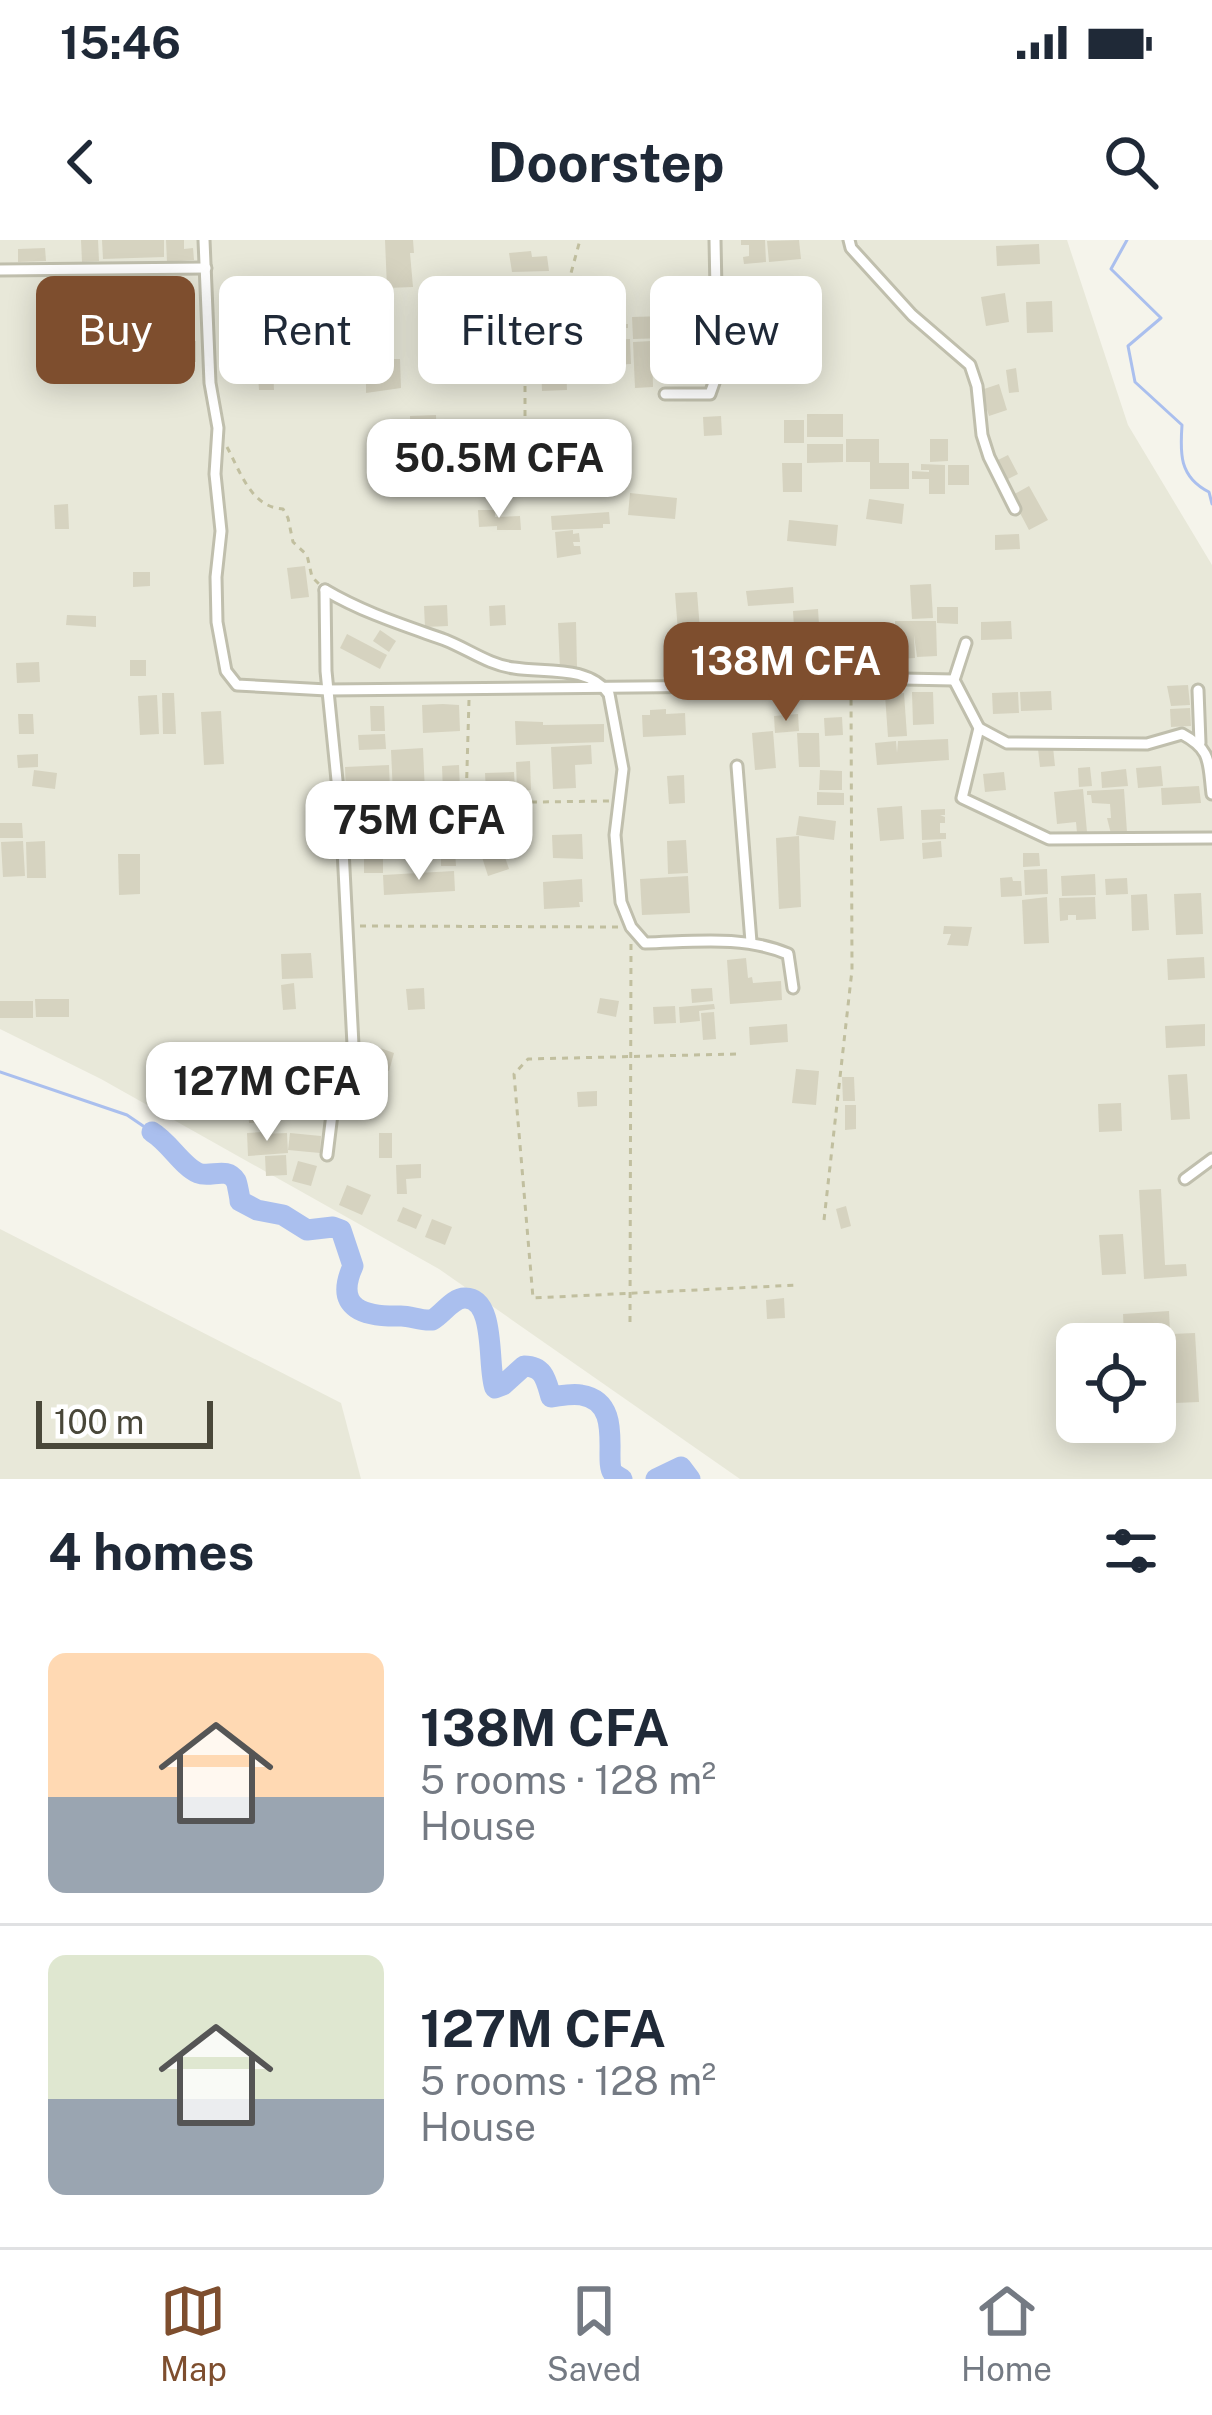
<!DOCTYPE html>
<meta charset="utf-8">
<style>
:root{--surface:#fff;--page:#f6f6f7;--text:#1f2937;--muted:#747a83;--line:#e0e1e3;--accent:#7e4e2e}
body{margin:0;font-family:"Public Sans",sans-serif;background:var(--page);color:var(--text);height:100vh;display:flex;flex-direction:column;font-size:45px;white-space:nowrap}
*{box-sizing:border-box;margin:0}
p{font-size:39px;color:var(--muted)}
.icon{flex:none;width:66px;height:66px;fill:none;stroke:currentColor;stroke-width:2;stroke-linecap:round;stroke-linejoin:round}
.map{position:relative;height:1239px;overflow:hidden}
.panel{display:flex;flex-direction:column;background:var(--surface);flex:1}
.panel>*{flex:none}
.guide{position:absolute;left:36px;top:36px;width:1140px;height:108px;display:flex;gap:24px}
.controls{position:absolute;left:1056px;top:1083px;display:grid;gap:24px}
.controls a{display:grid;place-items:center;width:120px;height:120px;border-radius:18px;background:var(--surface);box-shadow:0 6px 30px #0003;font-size:60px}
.scale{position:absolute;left:36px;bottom:30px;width:177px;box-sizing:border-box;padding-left:12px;border:6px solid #494739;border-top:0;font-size:33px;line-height:42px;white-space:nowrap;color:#494739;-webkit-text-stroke:9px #fff;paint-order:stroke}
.price{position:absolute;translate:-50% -102px;padding:0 27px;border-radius:24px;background:#fff;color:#222;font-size:39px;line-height:78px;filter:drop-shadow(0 3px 6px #0008)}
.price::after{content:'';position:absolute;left:50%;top:72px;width:36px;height:27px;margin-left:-18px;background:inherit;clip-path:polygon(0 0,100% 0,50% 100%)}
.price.current{background:var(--accent);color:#fff}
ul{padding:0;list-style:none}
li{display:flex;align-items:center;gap:36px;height:300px;padding:0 48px}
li+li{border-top:3px solid var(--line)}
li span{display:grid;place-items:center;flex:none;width:336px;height:240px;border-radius:18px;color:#555}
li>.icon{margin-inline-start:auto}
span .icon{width:144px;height:144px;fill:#fffc;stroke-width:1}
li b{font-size:51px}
h2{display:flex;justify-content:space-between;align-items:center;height:144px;padding:0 48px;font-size:51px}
.pill{padding:0 42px;border-radius:18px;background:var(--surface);box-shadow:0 6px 30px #0003;font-size:42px;line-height:108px}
.pill.current{background:var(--accent);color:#fff}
.status{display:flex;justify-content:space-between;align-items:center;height:84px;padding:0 60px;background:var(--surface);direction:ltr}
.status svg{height:33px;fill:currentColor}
header{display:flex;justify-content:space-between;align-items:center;height:156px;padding:0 48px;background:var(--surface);font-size:54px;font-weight:700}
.tabs{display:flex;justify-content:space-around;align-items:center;height:168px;border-top:3px solid var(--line);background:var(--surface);font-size:33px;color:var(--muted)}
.tabs a{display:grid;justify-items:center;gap:6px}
.tabs .current{color:var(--accent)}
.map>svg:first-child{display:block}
.residential{fill:#e8e8d9;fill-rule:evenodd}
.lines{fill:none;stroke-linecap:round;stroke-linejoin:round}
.stream{stroke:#aabfee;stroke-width:3}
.river{stroke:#aabfee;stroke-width:21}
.building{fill:#d6d3c0}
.street-casing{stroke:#c0bfad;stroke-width:15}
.path{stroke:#c1bf9f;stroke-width:3;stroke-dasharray:6 6;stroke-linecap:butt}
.street{stroke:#fff;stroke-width:9}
</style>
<div class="status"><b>15:46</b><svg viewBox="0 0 49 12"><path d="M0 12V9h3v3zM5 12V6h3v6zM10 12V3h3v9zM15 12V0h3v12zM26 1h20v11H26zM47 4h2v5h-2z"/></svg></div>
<header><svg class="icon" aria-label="back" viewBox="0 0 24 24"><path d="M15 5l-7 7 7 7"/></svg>Doorstep<svg class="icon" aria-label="search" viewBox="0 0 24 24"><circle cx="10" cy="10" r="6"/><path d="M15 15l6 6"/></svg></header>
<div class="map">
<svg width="1212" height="1239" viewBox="0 0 1212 1239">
<rect width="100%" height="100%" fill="#f5f4eb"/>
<!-- residential -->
<g class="residential">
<path d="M0,0H1067L1128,185L1212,325V1239H740L439,1029L101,839L0,789ZM1077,1104H1155V1182H1077Z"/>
<polygon points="0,989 341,1163 361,1239 0,1239"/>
</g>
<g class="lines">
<!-- stream -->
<g class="stream">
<path d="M1127,0L1111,29L1161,78L1128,106L1135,142L1182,185C1180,213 1179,237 1209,252L1212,264"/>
<polyline points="0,832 127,875 152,892"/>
</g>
<!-- river -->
<g class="river">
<path d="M152,892C169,902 182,926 198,933C211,938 227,926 236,941C237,943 240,958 240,961L257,970L283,975L307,990L333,987L341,990L353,1026C333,1070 366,1077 401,1076C411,1076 421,1081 432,1080C442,1075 452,1058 465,1058C497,1058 487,1129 495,1148L503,1145L524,1126C544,1126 546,1140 551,1157C560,1156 572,1153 581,1155C625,1162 603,1220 613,1233C616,1236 619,1237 622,1239"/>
<polyline points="656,1239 681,1227 690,1239"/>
</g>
</g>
<!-- building -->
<g class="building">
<polygon points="81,0 98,0 99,21 82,22"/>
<polygon points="102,0 164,0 164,17 103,19"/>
<polygon points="166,0 184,0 184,9 193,8 194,20 167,22"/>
<polygon points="385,0 413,0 414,13 410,13 413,47 387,48"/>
<polygon points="741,0 765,0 766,22 744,24 743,17 749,16 749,5 741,5"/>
<polygon points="799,0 801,19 769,22 767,1"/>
<polygon points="1039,4 1040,24 997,26 996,6"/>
<polygon points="45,8 46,21 18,22 18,9"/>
<polygon points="531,11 532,17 547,16 549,31 512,32 509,13"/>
<polygon points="194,47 194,80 181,81 181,66 167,67 168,84 195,84 195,98 161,99 160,67 156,67 155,49"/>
<polygon points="122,49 124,83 103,84 101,50"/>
<polygon points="363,49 384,49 386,85 356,86 356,80 367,80 366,71 356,71 355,65 363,64"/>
<polygon points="1005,53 1009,82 986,86 981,57"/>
<polygon points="1052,61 1053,92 1027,93 1026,62"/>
<polygon points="281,62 282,106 269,106 267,63"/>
<polygon points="688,73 689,98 671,99 669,74"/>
<polygon points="620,76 620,81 614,82 615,84 628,84 628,88 616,88 616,92 620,91 621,97 599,98 598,77"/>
<polygon points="666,76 667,98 633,99 632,77"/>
<polygon points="253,81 265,81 266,107 272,107 274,150 259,150 258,136 252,136"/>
<polygon points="549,87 564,87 565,102 549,103"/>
<polygon points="772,97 774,143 753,143 752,98"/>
<polygon points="630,99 631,124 609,125 608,100"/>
<polygon points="686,99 703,99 704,115 686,115"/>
<polygon points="196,101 196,122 160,123 159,102"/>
<polygon points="652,101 653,147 635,148 633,102"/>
<polygon points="286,105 302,105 303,122 287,122"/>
<polygon points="384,119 400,119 401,148 366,153 366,142 358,142 357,131 384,130"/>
<polygon points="541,126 566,126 567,150 542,151"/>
<polygon points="1016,128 1019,152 1009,153 1006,130"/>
<polygon points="999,144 1007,170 989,176 981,150"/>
<rect x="807" y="174" width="36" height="23"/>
<polygon points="436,175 437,210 411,211 410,176"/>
<polygon points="721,176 722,195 704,196 703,177"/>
<polygon points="511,179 511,195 518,195 518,212 499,213 496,180"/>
<rect x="784" y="180" width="20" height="23"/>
<polygon points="846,199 879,199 879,223 909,223 909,249 870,249 870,222 846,222"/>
<polygon points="930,199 948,199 948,221 930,222"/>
<polygon points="807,204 843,204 843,222 807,223"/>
<polygon points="482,206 483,227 467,228 467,207"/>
<polygon points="597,210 599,230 579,231 578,211"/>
<polygon points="431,213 432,231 410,232 410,214"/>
<polygon points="1008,215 1018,234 1004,241 994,222"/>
<polygon points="782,223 802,223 802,252 783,252"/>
<polygon points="921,224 945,225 945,254 929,254 929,239 912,239 912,231 929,232 929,230 921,230"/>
<rect x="948" y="225" width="21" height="20"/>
<polygon points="1029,246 1048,280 1029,290 1011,256"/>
<polygon points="630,253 677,258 675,279 628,275"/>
<polygon points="869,259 904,264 902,284 866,279"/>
<polygon points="68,264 69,289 55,289 54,265"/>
<polygon points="478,270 495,270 495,277 520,276 521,290 497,290 497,286 479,287"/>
<polygon points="609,272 610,284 603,284 603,288 552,290 551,276"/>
<polygon points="789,280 838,285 836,306 787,301"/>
<polygon points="573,290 573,294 579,293 580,302 573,302 574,306 580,306 581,314 557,318 555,292"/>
<polygon points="1019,294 1020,309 995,310 995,295"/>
<polygon points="305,326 309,357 291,359 287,328"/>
<polygon points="133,332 150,332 150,346 133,347"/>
<polygon points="931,344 933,378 912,379 910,345"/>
<polygon points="793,347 794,363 748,366 746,351"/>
<polygon points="697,352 700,390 678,392 675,353"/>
<polygon points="447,365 448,386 425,387 424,366"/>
<polygon points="505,365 506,385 490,386 489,366"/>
<polygon points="937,367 958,367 958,384 937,383"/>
<polygon points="818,369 819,385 794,387 793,371"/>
<polygon points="67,375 96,376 96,387 66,385"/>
<polygon points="895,381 936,381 937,416 917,417 914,395 915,418 895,419"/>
<polygon points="1011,381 1012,399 981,400 981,382"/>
<polygon points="576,382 577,428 560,429 558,383"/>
<polygon points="380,390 396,401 389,412 373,401"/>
<polygon points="347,394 387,415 380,429 340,408"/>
<rect x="130" y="420" width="16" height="16"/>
<polygon points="39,422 40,442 17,443 16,423"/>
<polygon points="1188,445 1190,465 1171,466 1167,446"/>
<polygon points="1051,451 1052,470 1021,471 1020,452"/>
<polygon points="912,452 933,452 934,484 913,485"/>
<polygon points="1018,452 1019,473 993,474 992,453"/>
<polygon points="162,453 174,453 176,494 163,494"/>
<polygon points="904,453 907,496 888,497 885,455"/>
<polygon points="157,455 159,494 140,495 138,456"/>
<polygon points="443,464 459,465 460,491 423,493 422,465"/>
<polygon points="370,466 384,466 385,491 371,491"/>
<polygon points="1190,468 1191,486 1171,487 1170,469"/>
<polygon points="666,469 666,474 685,473 686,495 643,497 642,475 650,475 650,470"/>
<polygon points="221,471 224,524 204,525 201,472"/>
<polygon points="18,474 33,474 34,494 19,494"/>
<polygon points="798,474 799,491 775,493 774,476"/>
<polygon points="842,477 843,495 825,496 824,478"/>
<polygon points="515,481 543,482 543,485 604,484 604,502 516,505"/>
<polygon points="773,491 776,528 755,530 752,493"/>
<polygon points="797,493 819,493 820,527 799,527"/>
<polygon points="385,494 386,509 359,510 358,495"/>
<polygon points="948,499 949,520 877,525 875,503 896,501 897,513 898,501"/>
<polygon points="591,505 592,524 575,525 576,548 553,549 551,507"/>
<polygon points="1053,507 1055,526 1040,527 1038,509"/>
<polygon points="423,508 425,553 393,554 391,510"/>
<polygon points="38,514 38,527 18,528 17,515"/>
<polygon points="530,521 531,550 517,551 516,522"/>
<polygon points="389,525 390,551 346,553 345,527"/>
<polygon points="459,525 460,551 443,552 442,526"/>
<polygon points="1161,526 1163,546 1138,548 1136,528"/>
<polygon points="1090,527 1092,546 1079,547 1078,528"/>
<polygon points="1126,529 1128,546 1102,548 1101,532"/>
<polygon points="34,530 57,533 55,549 32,546"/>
<polygon points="820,530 842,531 842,550 819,550"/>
<polygon points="514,532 515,551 486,552 485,533"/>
<polygon points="1004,532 1006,550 985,552 983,534"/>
<polygon points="684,535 685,563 669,564 667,536"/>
<polygon points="1199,546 1201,563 1162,565 1161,548"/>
<polygon points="1083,549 1087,592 1077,593 1076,582 1057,584 1054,552"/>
<polygon points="1124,549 1127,592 1111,594 1107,578 1111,578 1110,564 1092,563 1091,555 1087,555 1087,551"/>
<polygon points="817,552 844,553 844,565 817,565"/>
<polygon points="902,566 904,599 880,601 877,568"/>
<polygon points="945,569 945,575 940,575 945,577 945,583 940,583 940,593 946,593 946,599 922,600 921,570"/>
<polygon points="799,576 836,581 834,600 796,595"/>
<polygon points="0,583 22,583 23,598 0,598"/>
<polygon points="494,585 509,629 488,636 474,592"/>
<polygon points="582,594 583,619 553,618 552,595"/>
<polygon points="799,596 801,667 779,669 776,598"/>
<polygon points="686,600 688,633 668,634 667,601"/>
<polygon points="23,601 25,636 3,637 1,602"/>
<polygon points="45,601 46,638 27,638 26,602"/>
<polygon points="941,601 942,617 923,619 922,603"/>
<polygon points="455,610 456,626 441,626 441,611"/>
<polygon points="1023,613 1039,613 1040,626 1023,627"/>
<polygon points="118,614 140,614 140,654 119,655"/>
<rect x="364" y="616" width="19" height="17"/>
<polygon points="1047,629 1048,654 1025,655 1024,630"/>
<polygon points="454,631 455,651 384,655 383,635"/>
<polygon points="1095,634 1096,655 1062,656 1061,636"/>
<polygon points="688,636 690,673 642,675 640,639"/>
<polygon points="1012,637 1013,641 1021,641 1022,656 1001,657 1000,638"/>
<polygon points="1127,638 1128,654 1106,655 1105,639"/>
<polygon points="582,639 583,662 579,662 580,667 544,669 543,642"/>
<polygon points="1201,653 1203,694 1176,695 1174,654"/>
<polygon points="1147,654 1149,690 1132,691 1131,655"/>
<polygon points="1047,657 1049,703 1024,704 1022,660"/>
<polygon points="1095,657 1096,679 1076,680 1076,675 1068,675 1068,680 1060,681 1059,658"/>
<polygon points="944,686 972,687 968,706 947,705 951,694 943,694"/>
<polygon points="311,713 313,738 282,739 281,714"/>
<polygon points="1204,717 1205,738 1168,740 1167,719"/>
<polygon points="746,718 748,738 752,737 753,743 781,741 782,760 730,764 727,720"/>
<polygon points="294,743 296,769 283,770 281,745"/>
<polygon points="424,748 425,769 408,770 406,749"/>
<polygon points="712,748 713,761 692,763 691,749"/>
<polygon points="600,758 619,761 616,777 597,773"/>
<polygon points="35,759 69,759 69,777 36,777"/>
<rect x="0" y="761" width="33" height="17"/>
<polygon points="714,764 715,769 699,771 700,781 680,783 679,767"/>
<polygon points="675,766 676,783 654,784 653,767"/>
<polygon points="714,772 716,799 703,800 701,773"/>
<polygon points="787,784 788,802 750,805 749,787"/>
<polygon points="1205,784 1205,806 1166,808 1165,786"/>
<polygon points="372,805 394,813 389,831 366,823"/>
<polygon points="796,829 819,831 816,865 792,863"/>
<polygon points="283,833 303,833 302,850 283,849"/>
<polygon points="1187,834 1190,879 1171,880 1168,835"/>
<polygon points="842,837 854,837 855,861 843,861"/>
<polygon points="597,851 597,866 578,867 577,852"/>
<polygon points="222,852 231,852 231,859 237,859 237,853 246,853 246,856 267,855 267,877 273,877 273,882 249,883 248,868 246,868 246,874 222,874"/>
<polygon points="1121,863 1122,891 1099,892 1098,864"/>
<polygon points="845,865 856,865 856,889 845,890"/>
<polygon points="263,892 263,894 287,893 288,913 248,916 247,893"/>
<polygon points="290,893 321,896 320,913 288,910"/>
<rect x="379" y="893" width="13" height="25"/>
<polygon points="286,915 287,935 266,936 265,916"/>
<polygon points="298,921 317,926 311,946 292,941"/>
<polygon points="421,924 421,938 406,939 407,954 397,954 396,925"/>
<polygon points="347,945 371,955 362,975 339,965"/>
<polygon points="1161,949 1165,1025 1186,1024 1187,1036 1144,1039 1139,950"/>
<polygon points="846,966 851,986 841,989 836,969"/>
<polygon points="403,967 422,975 416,989 397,981"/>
<polygon points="432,979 452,987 445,1005 425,997"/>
<polygon points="1123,994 1126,1034 1102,1035 1099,995"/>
<polygon points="784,1058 785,1078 767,1079 766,1060"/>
<polygon points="1169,1071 1170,1093 1124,1095 1123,1074"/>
<polygon points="1195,1093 1199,1162 1175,1163 1171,1094"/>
</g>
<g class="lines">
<defs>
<g id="street">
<polyline points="204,0 210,143 218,188 215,234 221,291 216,337 217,382 226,431 237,445 327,450 838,445 851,438 954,440"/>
<polyline points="715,0 716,50 724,64 779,96 800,117"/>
<polyline points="849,0 851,8 912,75 970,125 977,146 982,195 989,217 1015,269"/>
<polyline points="0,30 206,28"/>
<polyline points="665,154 710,154 722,120 724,64"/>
<path d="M325,350C364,373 403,385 445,400C468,409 489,425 514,428C545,433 588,425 609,454L623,529L615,595L621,662L631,687L645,703C692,702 744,695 788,714L793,748"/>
<polyline points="325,350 326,431 342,590 353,805 332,874 327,915"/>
<polyline points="966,403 954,440 979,488 962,558 1049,599 1212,598"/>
<polyline points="1198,450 1200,503"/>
<path d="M979,488L1007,503L1147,504L1182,494C1212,510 1208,522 1212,554"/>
<polyline points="737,526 751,702"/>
<polyline points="1185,939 1212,919"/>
</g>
</defs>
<!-- street casing -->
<use href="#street" class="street-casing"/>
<!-- path -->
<g class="path">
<polyline points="525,188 525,114 568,44 580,0"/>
<path d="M227,207C241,233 251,267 283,269L288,278L293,302L307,315L312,337L320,345"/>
<polyline points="469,460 466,563 611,561"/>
<polyline points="348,567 465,563"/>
<polyline points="360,686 620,687"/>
<polyline points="736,814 528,819 514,834 533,1058 798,1045"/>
<polyline points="824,980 852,730 851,452"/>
<polyline points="630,1082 631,704"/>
</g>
<!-- street -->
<use href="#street" class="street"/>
</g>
</svg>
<div class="controls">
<a><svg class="icon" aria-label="locate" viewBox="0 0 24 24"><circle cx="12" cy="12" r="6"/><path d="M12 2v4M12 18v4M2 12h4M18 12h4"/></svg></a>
</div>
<div class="scale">100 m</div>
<b class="price" style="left:499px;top:281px">50.5M CFA</b>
<b class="price current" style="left:786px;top:484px">138M CFA</b>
<b class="price" style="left:419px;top:643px">75M CFA</b>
<b class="price" style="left:267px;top:904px">127M CFA</b>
<div class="guide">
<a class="pill current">Buy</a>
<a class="pill">Rent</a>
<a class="pill">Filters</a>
<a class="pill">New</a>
</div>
</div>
<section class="panel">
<h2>4 homes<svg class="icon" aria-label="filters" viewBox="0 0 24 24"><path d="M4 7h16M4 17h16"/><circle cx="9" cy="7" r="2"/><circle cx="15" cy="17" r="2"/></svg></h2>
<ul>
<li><span style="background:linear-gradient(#ffd9b3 60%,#9aa5b1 0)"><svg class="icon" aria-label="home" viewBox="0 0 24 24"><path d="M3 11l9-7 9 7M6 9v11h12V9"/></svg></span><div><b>138M CFA</b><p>5 rooms · 128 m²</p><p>House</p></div></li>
<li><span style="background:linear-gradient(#dfe7d0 60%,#9aa5b1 0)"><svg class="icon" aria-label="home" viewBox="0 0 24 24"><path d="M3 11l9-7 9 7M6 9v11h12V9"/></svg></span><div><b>127M CFA</b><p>5 rooms · 128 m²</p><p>House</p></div></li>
</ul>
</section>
<nav class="tabs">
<a class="current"><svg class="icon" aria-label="map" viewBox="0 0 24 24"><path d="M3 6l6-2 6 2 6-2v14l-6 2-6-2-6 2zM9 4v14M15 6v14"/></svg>Map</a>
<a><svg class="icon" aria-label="saved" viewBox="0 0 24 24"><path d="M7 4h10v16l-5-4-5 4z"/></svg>Saved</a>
<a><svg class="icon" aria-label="home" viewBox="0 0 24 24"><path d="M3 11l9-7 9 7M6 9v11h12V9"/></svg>Home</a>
</nav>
